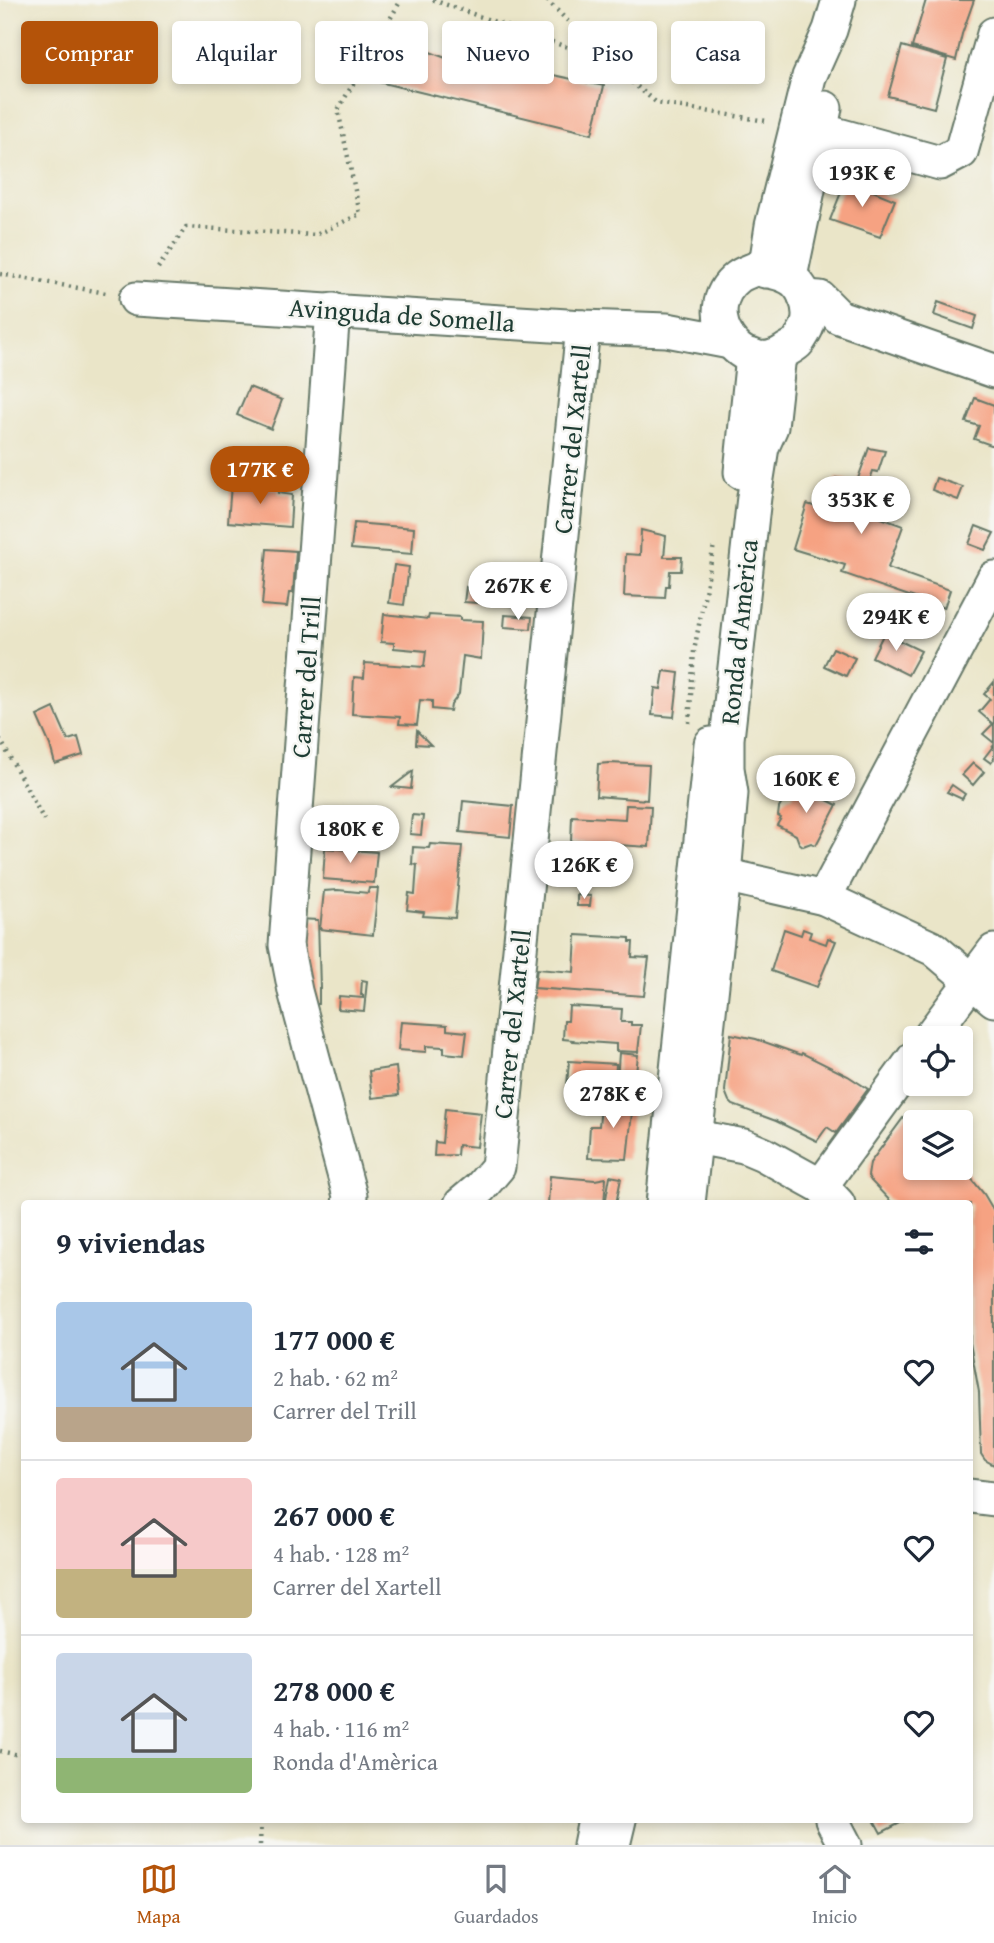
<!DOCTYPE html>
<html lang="es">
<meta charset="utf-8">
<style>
:root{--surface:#fff;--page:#f2f2f3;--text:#1f2937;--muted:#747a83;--line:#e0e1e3;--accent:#b45309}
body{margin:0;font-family:"Gentium Book Plus",serif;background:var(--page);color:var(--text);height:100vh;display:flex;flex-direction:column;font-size:26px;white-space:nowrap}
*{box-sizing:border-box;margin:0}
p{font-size:23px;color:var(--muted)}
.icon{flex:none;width:38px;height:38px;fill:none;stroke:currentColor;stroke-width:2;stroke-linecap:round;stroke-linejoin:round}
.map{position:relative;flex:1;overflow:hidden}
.panel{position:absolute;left:21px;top:1200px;width:952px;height:623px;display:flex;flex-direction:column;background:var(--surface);border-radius:7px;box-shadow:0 4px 10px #0003}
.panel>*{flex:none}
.top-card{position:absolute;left:21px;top:21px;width:952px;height:63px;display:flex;gap:14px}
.tools{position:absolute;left:903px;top:1026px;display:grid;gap:14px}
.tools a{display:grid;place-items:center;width:70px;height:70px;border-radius:7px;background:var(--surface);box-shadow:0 4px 10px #0003;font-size:35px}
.price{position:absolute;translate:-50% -60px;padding:0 16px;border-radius:24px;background:#fff;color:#222;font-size:23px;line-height:46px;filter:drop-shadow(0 2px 4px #0008)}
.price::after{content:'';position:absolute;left:50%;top:42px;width:21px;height:16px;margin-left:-10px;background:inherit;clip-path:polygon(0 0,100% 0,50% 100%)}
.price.selected{background:var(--accent);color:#fff}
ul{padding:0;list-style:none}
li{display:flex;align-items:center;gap:21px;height:175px;padding:0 35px}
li+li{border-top:2px solid var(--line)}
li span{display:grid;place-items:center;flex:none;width:196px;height:140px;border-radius:7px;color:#555}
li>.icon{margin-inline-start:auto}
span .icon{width:84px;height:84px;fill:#fffc;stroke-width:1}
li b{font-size:30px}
h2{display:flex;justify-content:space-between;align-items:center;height:84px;padding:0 35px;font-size:30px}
.chip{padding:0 24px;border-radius:7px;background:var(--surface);box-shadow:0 4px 10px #0003;font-size:24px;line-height:63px}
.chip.selected{background:var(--accent);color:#fff}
.dock{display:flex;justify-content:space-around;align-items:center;height:98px;border-top:2px solid var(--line);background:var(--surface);font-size:19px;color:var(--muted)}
.dock a{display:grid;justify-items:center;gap:4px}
.dock .selected{color:var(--accent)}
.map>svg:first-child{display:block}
.building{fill:#f6a282}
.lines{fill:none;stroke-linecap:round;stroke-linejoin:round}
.minor-casing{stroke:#667868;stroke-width:37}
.path{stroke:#667868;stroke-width:4.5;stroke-dasharray:2 5;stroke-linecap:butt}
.minor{stroke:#fff;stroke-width:33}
.labels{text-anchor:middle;stroke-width:5;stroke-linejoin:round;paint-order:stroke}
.street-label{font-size:26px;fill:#1f3d34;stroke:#f6f6f2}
</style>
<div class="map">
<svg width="994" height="1845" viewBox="0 0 994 1845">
<rect width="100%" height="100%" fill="#f6f6f2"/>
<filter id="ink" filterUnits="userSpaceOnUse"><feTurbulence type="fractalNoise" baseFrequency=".0143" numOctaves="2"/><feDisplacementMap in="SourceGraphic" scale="14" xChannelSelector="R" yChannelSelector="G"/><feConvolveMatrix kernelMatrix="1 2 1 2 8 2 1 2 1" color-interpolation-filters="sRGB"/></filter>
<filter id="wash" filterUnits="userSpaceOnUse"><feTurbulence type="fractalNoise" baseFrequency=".00686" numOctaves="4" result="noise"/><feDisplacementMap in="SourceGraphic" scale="28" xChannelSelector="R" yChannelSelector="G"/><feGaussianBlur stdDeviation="1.57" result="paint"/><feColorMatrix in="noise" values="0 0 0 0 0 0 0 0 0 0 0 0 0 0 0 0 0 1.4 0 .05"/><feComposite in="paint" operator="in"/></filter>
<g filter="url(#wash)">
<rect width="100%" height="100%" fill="#eae5c8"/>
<g id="blocks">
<!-- building -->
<g class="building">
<polygon points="926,0 974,0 962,34 956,60 912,47"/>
<polygon points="396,39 490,75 500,50 547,59 544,73 604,86 592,134 379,82"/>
<polygon points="902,46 947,59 934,108 888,96"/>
<polygon points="846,180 895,200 880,237 830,220"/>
<polygon points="938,302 977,316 973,329 934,315"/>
<polygon points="249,387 282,400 271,429 237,415"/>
<polygon points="975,398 994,405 994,446 974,439 979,426 966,422"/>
<polygon points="869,448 885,451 878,472 873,471 866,492 871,494 870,497 887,503 881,518 903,526 888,568 950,590 944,608 842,573 845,565 793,549 807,504 820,508 825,493 830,495 836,478 856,484"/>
<polygon points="936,478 963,487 958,500 932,490"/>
<polygon points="231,485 279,489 278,493 292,495 290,527 228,522"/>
<polygon points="354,523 414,528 412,554 351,549"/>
<polygon points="976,526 994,533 985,550 969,544"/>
<polygon points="641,530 666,536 664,557 682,557 681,571 670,571 669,586 666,586 665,598 624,596 626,554 640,555"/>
<polygon points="267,549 296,551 293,593 289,593 287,607 262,605"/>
<polygon points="394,565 409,567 404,605 389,603"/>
<polygon points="482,576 524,579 521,606 464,602 466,587 480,589"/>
<polygon points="384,614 428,619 429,615 460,617 460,620 483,621 481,659 463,656 459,694 451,705 450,711 432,709 432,701 420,700 417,725 399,724 400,717 352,714 354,677 364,678 365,663 424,667 426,651 394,648 394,643 381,642"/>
<polygon points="505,615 532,617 531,629 504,627"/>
<polygon points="885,631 897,636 898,640 921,651 908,675 872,657"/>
<polygon points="833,648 855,658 846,676 824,666"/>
<polygon points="664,671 679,673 674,717 652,715 655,688 661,689"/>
<polygon points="994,682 994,743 983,734 993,724 979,712 990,699 984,694"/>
<polygon points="54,708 68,740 78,737 83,755 55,764 50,745 37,716"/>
<polygon points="417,731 431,745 416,744"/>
<polygon points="994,745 994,759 991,763 984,758"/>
<polygon points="609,763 649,765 647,800 596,796 598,764"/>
<polygon points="973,763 984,772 973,785 962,775"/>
<polygon points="413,771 411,789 392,787"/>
<polygon points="798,785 837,805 816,845 811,843 803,846 799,843 796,835 777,825 781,818 778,816 779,808 783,801 789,796 792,797"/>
<polygon points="952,785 965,794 962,799 947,792"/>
<polygon points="463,801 513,806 510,837 460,832"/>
<polygon points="626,805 651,806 649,847 571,842 572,816 625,819"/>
<polygon points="412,815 423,816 421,835 410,834"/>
<polygon points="430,844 462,846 455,918 423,916 424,912 407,910 409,893 415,894 416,879 417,865 412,864 413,847 429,848"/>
<polygon points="325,848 377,852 374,883 323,879"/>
<polygon points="369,888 378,888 373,935 320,929 324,891 338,890 368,893"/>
<polygon points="577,895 591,896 590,906 577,906"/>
<polygon points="298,919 318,920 320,988 319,988 319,1004 311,1004"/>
<polygon points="784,929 801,935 803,929 811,932 809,938 826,944 828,938 836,941 817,987 771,971"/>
<polygon points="576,935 630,938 630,942 633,942 632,957 649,958 644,996 534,988 537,969 574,972"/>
<polygon points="362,980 367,981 364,1011 338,1009 339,996 363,998 363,995 361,995"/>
<polygon points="569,1006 622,1009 621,1022 631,1022 631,1025 641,1025 638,1052 616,1051 616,1044 572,1041 573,1040 563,1039 564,1021 568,1021"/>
<polygon points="401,1022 447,1025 447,1030 467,1032 464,1055 444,1053 444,1047 426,1046 426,1052 398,1050"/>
<polygon points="731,1034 756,1039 801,1055 802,1053 848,1076 868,1089 836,1133 827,1127 817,1141 815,1140 776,1121 733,1105 729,1101 725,1091"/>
<polygon points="619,1053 638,1055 635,1082 617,1080"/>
<polygon points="569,1061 616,1064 614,1100 566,1097"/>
<polygon points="396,1067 399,1095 372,1098 369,1071"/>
<polygon points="617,1092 634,1094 627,1159 588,1158 590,1126 599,1126 601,1107 615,1107"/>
<polygon points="445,1109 481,1113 477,1147 458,1145 457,1155 434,1156 435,1142 442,1143"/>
<polygon points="906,1114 915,1122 915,1167 962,1167 984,1194 994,1211 994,1465 985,1460 981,1454 979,1392 970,1343 970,1204 893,1204 871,1181 868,1176 870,1163"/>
<polygon points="550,1176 595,1180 606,1178 604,1204 548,1204"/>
<polygon points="610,1176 621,1178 616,1204 605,1204"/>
<polygon points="874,1820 906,1820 881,1833"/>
</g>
</g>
</g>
<g filter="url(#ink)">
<use href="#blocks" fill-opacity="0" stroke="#667868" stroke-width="2"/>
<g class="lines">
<defs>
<g id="minor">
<polyline points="820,130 940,163 961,152 994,34"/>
<path d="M757,268C767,271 779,272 788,277C803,284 812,307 808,323C807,329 801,337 798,342C795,346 789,348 785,351C742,381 693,312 738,277C743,273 751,271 757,268Z"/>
<polyline points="765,271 772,226 809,77 830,30 839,0"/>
<polyline points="790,277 825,108"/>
<polyline points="805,297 820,298 839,317 994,371"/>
<polyline points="136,299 583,327 667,330 730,342"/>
<polyline points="333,310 286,945 295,991 350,1196 349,1204"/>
<polyline points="741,472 753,356"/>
<polyline points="724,875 824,898 934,949 994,1000"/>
<polyline points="824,898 994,578"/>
<polyline points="929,1038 994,951"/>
<polyline points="696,1137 744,1146 763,1154 821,1186 838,1204"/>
<polyline points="821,1186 915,1057"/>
<polyline points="461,1204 480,1188 498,1167 583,327"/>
<polyline points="663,1204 711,744"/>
<polyline points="688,1204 724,875 731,793 727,768 727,739 754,497 762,447 771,427 779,355"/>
<polyline points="970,1496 994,1499"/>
<polyline points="832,1820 845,1845"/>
<polyline points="590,1845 595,1820"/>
<polyline points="613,1845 619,1820"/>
</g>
</defs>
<!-- minor casing -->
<use href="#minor" class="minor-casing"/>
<!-- path -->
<g class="path">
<polyline points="433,0 606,61 657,103 766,121"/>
<polyline points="547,0 606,60"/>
<polyline points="158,268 186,227 316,235 360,214 338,110 401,0"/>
<polyline points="0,274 106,293"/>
<polyline points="689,723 694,651 714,545"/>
<polyline points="0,739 44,820"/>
<polyline points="0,1751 24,1756"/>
<polyline points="260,1845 261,1820"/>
</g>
<!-- minor -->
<use href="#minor" class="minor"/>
</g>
</g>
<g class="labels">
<!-- street labels -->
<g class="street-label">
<text transform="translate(402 315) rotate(4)" y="9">Avinguda de Somella</text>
<text transform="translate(572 439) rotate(-84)" y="9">Carrer del Xartell</text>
<text transform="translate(739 632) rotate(-84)" y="9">Ronda d'Amèrica</text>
<text transform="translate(306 677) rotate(-86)" y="9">Carrer del Trill</text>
<text transform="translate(512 1024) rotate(-84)" y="9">Carrer del Xartell</text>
</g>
</g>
</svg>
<div class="tools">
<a><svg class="icon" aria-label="locate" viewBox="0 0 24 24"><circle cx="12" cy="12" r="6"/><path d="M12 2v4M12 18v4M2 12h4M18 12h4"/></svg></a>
<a><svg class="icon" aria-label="layers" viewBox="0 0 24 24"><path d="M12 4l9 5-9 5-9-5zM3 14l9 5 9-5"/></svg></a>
</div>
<b class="price" style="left:862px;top:209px">193K €</b>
<b class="price selected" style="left:260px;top:506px">177K €</b>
<b class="price" style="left:861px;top:536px">353K €</b>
<b class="price" style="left:518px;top:622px">267K €</b>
<b class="price" style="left:896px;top:653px">294K €</b>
<b class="price" style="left:806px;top:815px">160K €</b>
<b class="price" style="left:350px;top:865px">180K €</b>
<b class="price" style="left:584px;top:901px">126K €</b>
<b class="price" style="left:613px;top:1130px">278K €</b>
<div class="top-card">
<a class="chip selected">Comprar</a>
<a class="chip">Alquilar</a>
<a class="chip">Filtros</a>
<a class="chip">Nuevo</a>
<a class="chip">Piso</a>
<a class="chip">Casa</a>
</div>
<section class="panel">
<h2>9 viviendas<svg class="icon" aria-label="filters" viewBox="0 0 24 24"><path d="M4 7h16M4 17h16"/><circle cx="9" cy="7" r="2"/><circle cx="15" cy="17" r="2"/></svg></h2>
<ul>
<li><span style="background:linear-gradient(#a9c7e8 75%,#b9a48a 0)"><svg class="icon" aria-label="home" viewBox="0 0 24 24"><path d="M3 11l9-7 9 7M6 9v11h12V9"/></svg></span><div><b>177 000 €</b><p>2 hab. · 62 m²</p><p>Carrer del Trill</p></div><svg class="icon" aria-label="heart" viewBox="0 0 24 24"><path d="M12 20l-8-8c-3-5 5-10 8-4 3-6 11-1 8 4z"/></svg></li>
<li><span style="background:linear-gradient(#f6c9c9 65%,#c2b280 0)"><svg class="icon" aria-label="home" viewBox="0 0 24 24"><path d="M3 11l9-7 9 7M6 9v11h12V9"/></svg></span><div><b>267 000 €</b><p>4 hab. · 128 m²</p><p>Carrer del Xartell</p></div><svg class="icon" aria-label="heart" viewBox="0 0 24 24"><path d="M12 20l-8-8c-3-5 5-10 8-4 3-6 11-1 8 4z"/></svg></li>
<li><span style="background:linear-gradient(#c9d6e8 75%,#8fb573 0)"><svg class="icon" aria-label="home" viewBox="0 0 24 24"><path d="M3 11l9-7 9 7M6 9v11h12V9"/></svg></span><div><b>278 000 €</b><p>4 hab. · 116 m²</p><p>Ronda d'Amèrica</p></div><svg class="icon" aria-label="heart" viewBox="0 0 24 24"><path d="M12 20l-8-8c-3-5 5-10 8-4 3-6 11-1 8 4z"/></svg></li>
</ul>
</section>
</div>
<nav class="dock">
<a class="selected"><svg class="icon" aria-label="map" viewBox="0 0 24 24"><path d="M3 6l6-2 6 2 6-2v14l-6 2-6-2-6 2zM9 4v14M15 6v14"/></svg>Mapa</a>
<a><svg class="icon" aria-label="saved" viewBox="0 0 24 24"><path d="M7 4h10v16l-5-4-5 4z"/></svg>Guardados</a>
<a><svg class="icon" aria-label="home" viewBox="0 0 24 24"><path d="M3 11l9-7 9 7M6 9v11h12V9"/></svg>Inicio</a>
</nav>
